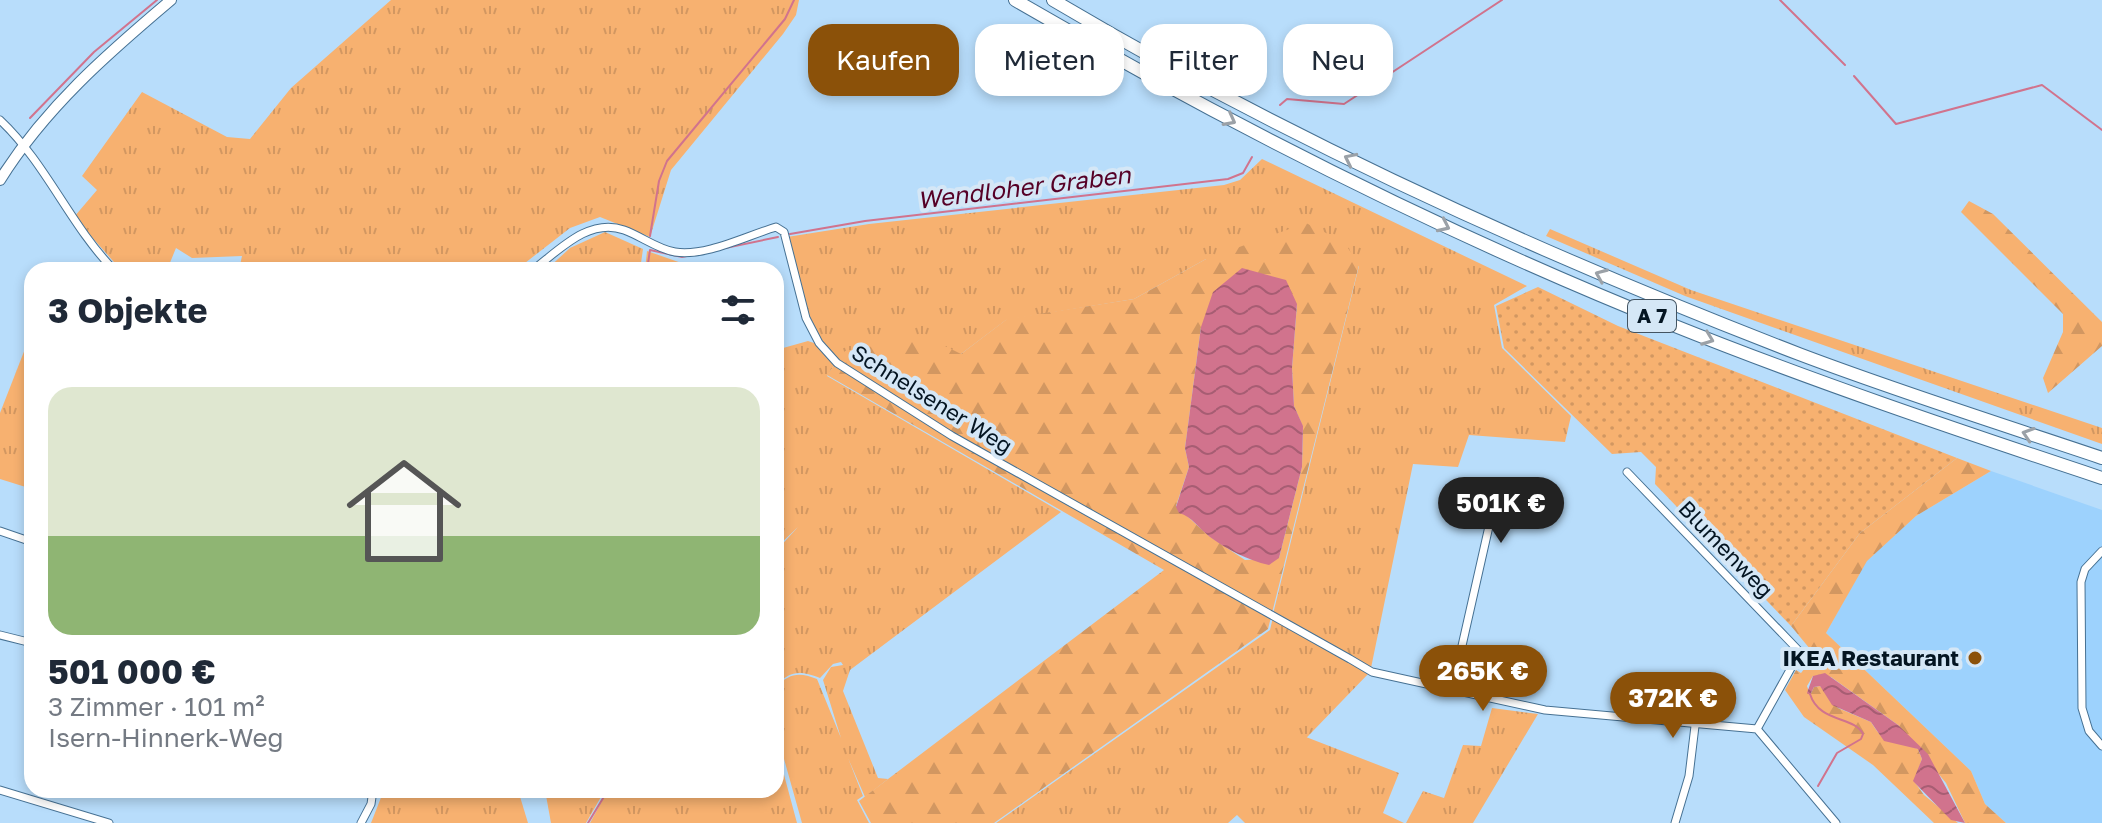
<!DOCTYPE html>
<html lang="de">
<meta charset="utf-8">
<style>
:root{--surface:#fff;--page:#f2f2f3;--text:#1f2937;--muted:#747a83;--line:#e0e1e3;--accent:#8b5109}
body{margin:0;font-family:"Golos Text",sans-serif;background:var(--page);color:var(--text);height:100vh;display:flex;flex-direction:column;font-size:30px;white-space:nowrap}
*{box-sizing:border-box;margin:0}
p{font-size:26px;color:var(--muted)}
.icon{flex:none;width:44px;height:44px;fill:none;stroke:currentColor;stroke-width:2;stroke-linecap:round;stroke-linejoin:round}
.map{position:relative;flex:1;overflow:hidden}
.panel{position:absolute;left:24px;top:262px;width:760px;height:536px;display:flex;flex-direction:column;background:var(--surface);border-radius:24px;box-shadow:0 4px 12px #0003}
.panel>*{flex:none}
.hud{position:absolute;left:808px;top:24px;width:760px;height:72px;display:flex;gap:16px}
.price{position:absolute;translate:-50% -68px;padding:0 18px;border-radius:28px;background:var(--accent);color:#fff;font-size:26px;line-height:52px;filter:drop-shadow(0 2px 4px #0008)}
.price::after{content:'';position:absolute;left:50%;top:48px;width:24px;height:18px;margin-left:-12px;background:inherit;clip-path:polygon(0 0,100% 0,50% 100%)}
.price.selected{background:#222;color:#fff}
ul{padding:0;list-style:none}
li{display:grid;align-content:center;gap:16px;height:424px;padding:0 24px}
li+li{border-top:2px solid var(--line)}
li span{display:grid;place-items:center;height:248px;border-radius:24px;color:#555}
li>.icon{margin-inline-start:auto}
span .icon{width:144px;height:144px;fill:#fffc;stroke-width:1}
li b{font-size:34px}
h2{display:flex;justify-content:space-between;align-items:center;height:96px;padding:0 24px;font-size:34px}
.pill{padding:0 28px;border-radius:24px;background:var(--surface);box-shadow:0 4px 12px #0003;font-size:28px;line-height:72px}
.pill.selected{background:var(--accent);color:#fff}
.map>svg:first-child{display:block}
.built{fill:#9dd2fd}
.grass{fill:url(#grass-tufts)}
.forest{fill:url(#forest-firs);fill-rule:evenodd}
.park{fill:url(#park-dots)}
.water{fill:url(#water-waves)}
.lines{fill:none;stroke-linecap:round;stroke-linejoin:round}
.stream{stroke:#d1738d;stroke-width:2}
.minor-casing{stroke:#467193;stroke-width:9}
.secondary-casing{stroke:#467193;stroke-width:12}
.motorway-casing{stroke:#467193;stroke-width:14}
.minor{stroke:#fff;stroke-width:7}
.secondary{stroke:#fff;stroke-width:10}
.motorway{stroke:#fff;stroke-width:12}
.oneway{stroke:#9ba1a7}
.poi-dot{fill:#8b5109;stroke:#d5e7f6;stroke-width:3}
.labels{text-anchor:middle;stroke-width:8;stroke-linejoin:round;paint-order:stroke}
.shield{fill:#d5e7f6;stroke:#435462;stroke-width:2}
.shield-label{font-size:20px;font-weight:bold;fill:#041522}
.street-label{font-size:22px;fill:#041522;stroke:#d5e7f6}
.poi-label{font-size:22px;font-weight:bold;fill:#041522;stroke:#d5e7f6;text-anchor:end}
.water-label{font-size:24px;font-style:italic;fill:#560026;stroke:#d5e7f6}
</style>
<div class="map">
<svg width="2102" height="823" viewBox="0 0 2102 823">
<defs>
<pattern id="grass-tufts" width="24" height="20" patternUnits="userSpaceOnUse" patternTransform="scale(2)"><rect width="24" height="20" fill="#f7b170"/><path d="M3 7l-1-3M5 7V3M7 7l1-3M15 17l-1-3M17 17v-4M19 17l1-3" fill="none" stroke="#d29761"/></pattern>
<pattern id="forest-firs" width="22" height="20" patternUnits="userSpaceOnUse" patternTransform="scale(2)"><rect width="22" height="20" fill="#f7b170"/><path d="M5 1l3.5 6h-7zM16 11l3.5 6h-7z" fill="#d29761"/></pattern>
<pattern id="park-dots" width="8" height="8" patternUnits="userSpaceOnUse" patternTransform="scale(2)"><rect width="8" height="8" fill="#f7b170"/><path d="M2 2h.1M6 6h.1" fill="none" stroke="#d29761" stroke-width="1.8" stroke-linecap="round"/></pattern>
<pattern id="water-waves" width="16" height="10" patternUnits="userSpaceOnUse" patternTransform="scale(2)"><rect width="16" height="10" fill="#d1738d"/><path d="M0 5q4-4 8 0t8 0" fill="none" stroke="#a75d73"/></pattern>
</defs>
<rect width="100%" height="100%" fill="#b8ddfb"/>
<!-- built -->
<polygon class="built" points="1991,471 2102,510 2102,823 2006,823 1985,804 1971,771 1826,633 1866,561 1916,516"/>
<!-- grass -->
<g class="grass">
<polygon points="391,0 799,0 796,15 783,34 671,170 650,237 600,217 570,228 516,270 239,270 242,256 192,258 176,248 167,270 121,270 74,217 97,190 82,176 142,92 227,137 250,139 291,88"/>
<path d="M1262,159L1527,286L1494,305L1502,348L1571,416L1565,442L1469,435L1458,467L1413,464L1371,668L1273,614L1359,266L1206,259L1134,299L1006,320L961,354L838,360C805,326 799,282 787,237L869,224L1224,185L1240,180Z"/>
<polygon points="1550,229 1691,290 2102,428 2102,444 1685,296 1546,236"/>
<polygon points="605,232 643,249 640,270 546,270 570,248"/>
<polygon points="647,251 690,266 689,270 645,270"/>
<polygon points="32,331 32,489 0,479 0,413"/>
<path d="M808,341L817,344L835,364L827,376L1061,512L850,670L843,691L878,778L888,779L865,797L848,758L863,796L857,800L869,823H802L777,734L776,687C790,673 799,672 817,679L841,738L823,680L831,667L843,665L841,662L833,664L820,678C800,671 792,670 776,685V551L798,527L776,548V350Z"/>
<polygon points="1273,617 1370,672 1284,761 1306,737 1399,773 1383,813 1404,823 1245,823 1237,815 1228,823 996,823 1270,630"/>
<polygon points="1492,708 1538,714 1473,823 1406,823 1423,791 1444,798 1463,745 1481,746"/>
<polygon points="776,745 797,823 590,823 608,790 776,790"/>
<polygon points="384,790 518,790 528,823 371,823"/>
<polygon points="545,790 605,790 586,823 551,823"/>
</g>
<!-- forest -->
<g class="forest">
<polygon points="1969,201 1993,214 2102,322 2102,346 2048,393 2043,378 2063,332 2063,314 1961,212"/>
<path d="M1306,223L1344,242L1359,265L1268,629L994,823H871L859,801L1164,570L827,375L845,351L927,337L961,354L1007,319L1134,299L1206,259ZM1297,304L1292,368L1294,406L1303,427L1302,467L1279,558L1245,560L1209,536L1176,506L1189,467L1185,448L1201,327Z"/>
<path d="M1957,458L1991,471L1916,516L1867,561L1826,633L1971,771L1985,804L2006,823H1965L1946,783L1898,725L1831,677L1813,676L1807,686L1810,695L1814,687L1820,686L1838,708L1871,722C1888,750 1893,738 1918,749L1922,759L1914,781L1924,795L1958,823H1934L1873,765L1804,717L1785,690L1796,670L1801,673L1815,655L1791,626L1860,533Z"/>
</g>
<!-- park -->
<polygon class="park" points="1538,287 1618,326 1957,458 1860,533 1791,626 1655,484 1656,467 1641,452 1612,454 1504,348 1496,306"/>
<!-- water -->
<g class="water">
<path d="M1242,268L1286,280L1297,304L1292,368L1294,406L1303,426L1302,467L1279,558L1269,565C1247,560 1228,550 1210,537C1198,528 1193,517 1179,513L1176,507L1189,467L1185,448L1201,327L1213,292Z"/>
<polygon points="1825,673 1898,725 1928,754 1965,823 1951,820 1913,781 1922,759 1918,749 1884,741 1871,722 1832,705 1820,686 1814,687 1810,695 1807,693 1813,676"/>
</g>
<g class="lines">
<!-- stream -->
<g class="stream">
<polyline points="1780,0 1845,65"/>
<polyline points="1854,76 1896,124 2042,85 2102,130"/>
<polyline points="1280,105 1287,99 1344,104 1502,0"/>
<polyline points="30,118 94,52 157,0"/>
<polyline points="790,234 865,221 1228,179 1243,173 1252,157"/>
<polyline points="650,236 659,181 667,161 785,19 794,0"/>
<polyline points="647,270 650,250 682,257 778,237"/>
<path d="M1810,694C1819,723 1854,716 1863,734L1861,739L1837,753L1818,786"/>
<polyline points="588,823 608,790"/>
</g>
<defs>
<g id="minor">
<path d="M0,120C46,163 70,225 114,270"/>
<path d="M533,270C558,251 589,217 624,230C641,236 657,249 675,252C705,257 746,236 776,227L784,232L806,318L819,343L837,363L952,436L1350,659L1372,672L1545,710L1757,729L1836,823"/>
<polyline points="1627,472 1800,652 1757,729"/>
<polyline points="0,531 32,542"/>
<polyline points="2102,551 2085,569 2081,582 2082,708 2089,731 2102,746"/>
<polyline points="0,635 32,643"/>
<polyline points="1452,690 1492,513 1502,491 1496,483 1492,484 1488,493 1492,513"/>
<polyline points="0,790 109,823"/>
<polyline points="361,823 371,804 373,790"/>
<polyline points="1675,823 1689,776 1695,726"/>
</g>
<path id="secondary" d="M0,180C45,108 107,54 171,0"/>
<g id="motorway">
<path d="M1015,0C1226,123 1443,233 1670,324C1812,381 1957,430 2102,478"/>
<path d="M1053,0C1290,141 1542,255 1799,354C1899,392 2001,424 2102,458"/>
</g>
</defs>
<!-- minor casing -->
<use href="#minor" class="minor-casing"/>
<!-- secondary casing -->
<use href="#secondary" class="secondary-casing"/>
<!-- motorway casing -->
<use href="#motorway" class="motorway-casing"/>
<!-- minor -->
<use href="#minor" class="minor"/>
<!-- secondary -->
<use href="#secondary" class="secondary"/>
<!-- motorway -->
<use href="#motorway" class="motorway"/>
</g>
<!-- one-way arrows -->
<defs><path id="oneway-chevron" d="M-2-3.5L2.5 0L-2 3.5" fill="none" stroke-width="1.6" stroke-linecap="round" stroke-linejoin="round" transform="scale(2)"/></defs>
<g class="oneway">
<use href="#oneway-chevron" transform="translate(1230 120) rotate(28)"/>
<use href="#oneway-chevron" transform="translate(1350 159) rotate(-154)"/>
<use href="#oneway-chevron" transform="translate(1444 226) rotate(25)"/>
<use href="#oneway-chevron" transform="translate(1601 275) rotate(-157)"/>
<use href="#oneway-chevron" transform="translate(1708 339) rotate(21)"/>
<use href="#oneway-chevron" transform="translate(2028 434) rotate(-162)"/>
</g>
<!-- markers -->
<circle class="poi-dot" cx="1975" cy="658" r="8"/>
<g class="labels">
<!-- shield labels -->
<rect class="shield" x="1628" y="300" width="48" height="32" rx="6"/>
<g class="shield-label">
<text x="1652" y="323">A 7</text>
</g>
<!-- street labels -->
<g class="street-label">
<text transform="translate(932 399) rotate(32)" y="8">Schnelsener Weg</text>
<text transform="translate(1726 549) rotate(46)" y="8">Blumenweg</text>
</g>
<!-- poi labels -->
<g class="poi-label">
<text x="1959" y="666">IKEA Restaurant</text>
</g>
<!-- water labels -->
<g class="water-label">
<text transform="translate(1024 188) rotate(-7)" y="8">Wendloher Graben</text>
</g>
</g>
</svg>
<b class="price selected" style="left:1501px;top:545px">501K €</b>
<b class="price" style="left:1483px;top:713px">265K €</b>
<b class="price" style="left:1673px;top:740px">372K €</b>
<div class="hud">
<a class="pill selected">Kaufen</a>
<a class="pill">Mieten</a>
<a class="pill">Filter</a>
<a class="pill">Neu</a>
</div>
<section class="panel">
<h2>3 Objekte<svg class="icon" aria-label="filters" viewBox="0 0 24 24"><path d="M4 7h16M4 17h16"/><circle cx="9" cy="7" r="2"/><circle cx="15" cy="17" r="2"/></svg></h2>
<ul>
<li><span style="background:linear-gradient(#dfe7d0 60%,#8fb573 0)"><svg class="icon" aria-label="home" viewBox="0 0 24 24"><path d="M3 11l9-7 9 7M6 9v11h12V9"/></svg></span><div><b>501 000 €</b><p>3 Zimmer · 101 m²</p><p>Isern-Hinnerk-Weg</p></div></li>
</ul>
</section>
</div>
